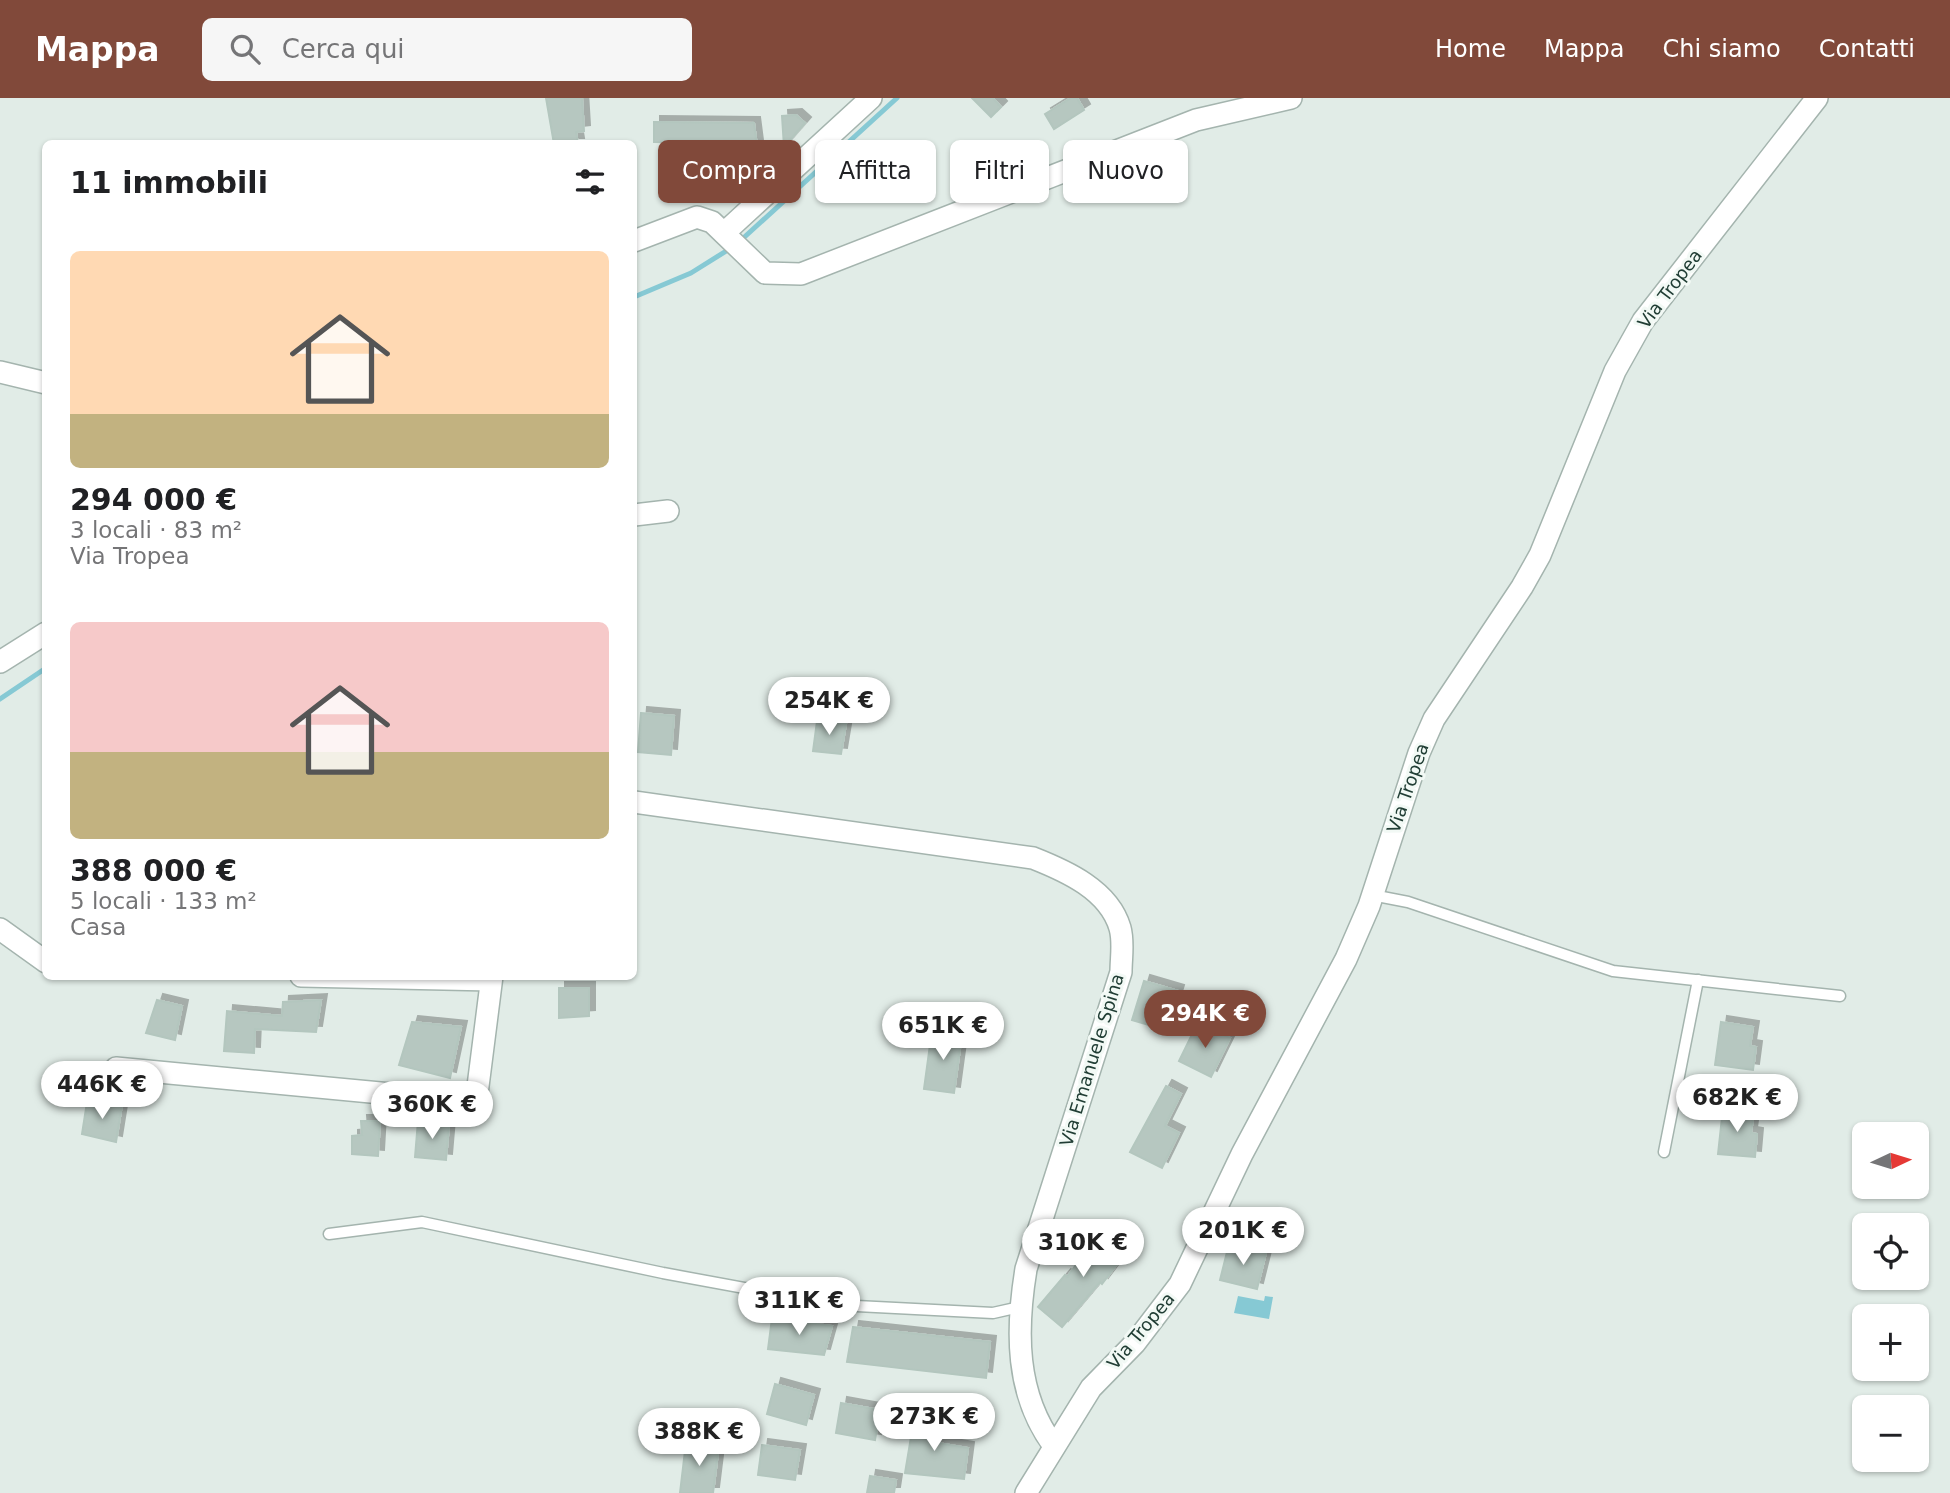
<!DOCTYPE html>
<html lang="it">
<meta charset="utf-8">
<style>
:root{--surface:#fff;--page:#f6f6f6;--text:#202124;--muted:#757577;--accent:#81493a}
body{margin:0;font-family:"DejaVu Sans",sans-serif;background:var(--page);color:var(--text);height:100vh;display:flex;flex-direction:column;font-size:26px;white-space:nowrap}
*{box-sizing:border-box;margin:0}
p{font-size:23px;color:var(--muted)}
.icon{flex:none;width:38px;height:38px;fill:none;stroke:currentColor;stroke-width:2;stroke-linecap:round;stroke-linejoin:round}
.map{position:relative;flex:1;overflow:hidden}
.details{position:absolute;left:42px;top:42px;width:595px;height:840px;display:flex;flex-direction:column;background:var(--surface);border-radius:10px;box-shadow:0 2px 5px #0004}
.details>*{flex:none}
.guide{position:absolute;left:658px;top:42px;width:665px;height:63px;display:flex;gap:14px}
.needle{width:46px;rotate:86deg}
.fabs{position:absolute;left:1852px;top:1024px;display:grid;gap:14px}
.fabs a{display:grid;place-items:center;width:77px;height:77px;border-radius:10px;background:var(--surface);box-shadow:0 2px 5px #0004;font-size:35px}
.price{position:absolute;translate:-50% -60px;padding:0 16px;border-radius:24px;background:#fff;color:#222;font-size:23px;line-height:46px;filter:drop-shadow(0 2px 4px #0008)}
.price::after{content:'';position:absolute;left:50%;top:42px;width:21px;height:16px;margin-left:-10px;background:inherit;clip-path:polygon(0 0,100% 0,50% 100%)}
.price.on{background:var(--accent);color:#fff}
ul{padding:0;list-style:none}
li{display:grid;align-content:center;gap:14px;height:371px;padding:0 28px}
li span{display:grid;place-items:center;height:217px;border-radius:10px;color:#555}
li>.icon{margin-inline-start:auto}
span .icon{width:126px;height:126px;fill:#fffc;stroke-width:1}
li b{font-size:30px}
h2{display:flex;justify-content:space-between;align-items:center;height:84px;padding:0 28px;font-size:30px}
.chip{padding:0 24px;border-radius:10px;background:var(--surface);box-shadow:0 2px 5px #0004;font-size:24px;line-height:63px}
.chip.on{background:var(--accent);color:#fff}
header{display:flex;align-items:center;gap:42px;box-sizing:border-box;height:98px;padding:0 35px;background:var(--accent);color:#fff}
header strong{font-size:33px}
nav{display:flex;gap:38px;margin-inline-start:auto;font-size:24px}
.search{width:490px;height:63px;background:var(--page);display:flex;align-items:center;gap:18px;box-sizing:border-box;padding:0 24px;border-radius:10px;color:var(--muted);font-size:26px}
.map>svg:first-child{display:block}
.water{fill:#86c9d4}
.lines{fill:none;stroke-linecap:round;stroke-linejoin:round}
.stream{stroke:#86c9d4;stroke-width:5}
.building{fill:#b6c7c0;stroke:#b3c6be;stroke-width:2;filter:url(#shadow)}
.service-casing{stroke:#a4b4ae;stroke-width:13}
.minor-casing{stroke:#a4b4ae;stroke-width:24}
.tertiary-casing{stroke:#a4b4ae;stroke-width:24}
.service{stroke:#fff;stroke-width:10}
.minor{stroke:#fff;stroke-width:21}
.tertiary{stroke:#fff;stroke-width:21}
.labels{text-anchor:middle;stroke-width:6;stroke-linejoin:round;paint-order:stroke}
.street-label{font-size:18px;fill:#213e35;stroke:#f2f9f5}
</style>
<header>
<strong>Mappa</strong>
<div class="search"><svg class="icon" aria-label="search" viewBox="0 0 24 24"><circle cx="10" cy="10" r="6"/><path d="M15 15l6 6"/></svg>Cerca qui</div>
<nav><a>Home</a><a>Mappa</a><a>Chi siamo</a><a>Contatti</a></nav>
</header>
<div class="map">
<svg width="1950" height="1395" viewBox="0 0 1950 1395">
<defs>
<filter id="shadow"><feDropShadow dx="6" dy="-6" stdDeviation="0" flood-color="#0004"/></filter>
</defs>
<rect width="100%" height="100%" fill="#e1ece7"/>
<!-- water -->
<polygon class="water" points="1238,1198 1264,1203 1265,1198 1273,1199 1269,1221 1234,1215"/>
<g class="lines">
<!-- stream -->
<g class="stream">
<polyline points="739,144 897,0"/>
<polyline points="634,199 691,175 731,150"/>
<polyline points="0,601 46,570"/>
</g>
</g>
<!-- building -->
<g class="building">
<polygon points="546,0 582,0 584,33 576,34 578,46 554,46"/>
<polygon points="972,0 993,0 1001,9 991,19"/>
<polygon points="1071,0 1077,0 1084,12 1054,31 1045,16"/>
<polygon points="796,17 805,25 784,49 782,18"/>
<polygon points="654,24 754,25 760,71 726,73 725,45 654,44"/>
<polygon points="641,615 674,618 671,657 638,654"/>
<polygon points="817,623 846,626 841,656 813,653"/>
<polygon points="1144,883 1178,893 1166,932 1132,922"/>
<polygon points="559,890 589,890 589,918 559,920"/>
<polygon points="157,902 182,908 175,942 146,935"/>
<polygon points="321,902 316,934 255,931 254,955 224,953 227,913 282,918 283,904"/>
<polygon points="412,924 461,929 450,980 399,967"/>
<polygon points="1198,924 1230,940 1211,979 1179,963"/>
<polygon points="1721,924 1753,929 1750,948 1756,949 1753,972 1715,967"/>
<polygon points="932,932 962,936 954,995 924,991"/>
<polygon points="1166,988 1181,996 1165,1028 1179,1035 1162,1070 1130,1054"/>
<polygon points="87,1004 122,1007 116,1044 82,1036"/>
<polygon points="1723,1010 1754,1014 1751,1035 1757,1036 1755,1059 1718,1056"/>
<polygon points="361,1023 380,1023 378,1058 352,1056 352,1038 362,1037"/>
<polygon points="418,1023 449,1027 446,1062 415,1059"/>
<polygon points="1101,1133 1127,1153 1102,1186 1100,1184 1062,1229 1038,1209 1065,1177 1067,1179"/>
<polygon points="1229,1146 1266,1155 1257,1191 1220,1182"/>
<polygon points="772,1220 832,1228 824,1257 768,1251"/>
<polygon points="853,1229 990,1244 986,1280 847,1264"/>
<polygon points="775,1286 814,1297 806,1327 767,1316"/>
<polygon points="841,1305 880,1312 875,1342 836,1335"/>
<polygon points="914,1321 940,1325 938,1345 968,1350 964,1381 905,1375"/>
<polygon points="686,1344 719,1347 713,1395 680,1395"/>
<polygon points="762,1347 800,1352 795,1382 758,1377"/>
<polygon points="870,1378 896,1382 894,1395 867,1395"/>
</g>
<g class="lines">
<defs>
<g id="service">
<polyline points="1372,797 1408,804 1613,873 1840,898"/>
<polyline points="1664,1054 1698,882"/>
<polyline points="329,1136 422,1124 663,1175 837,1207 993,1215 1020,1209"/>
</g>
<g id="minor">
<polyline points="724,135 871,0"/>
<polyline points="634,417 668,413"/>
<path d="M634,704L1033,760C1066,773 1109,792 1120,830C1124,844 1121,860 1121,874L1026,1171C1016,1232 1015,1296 1054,1348"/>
<polyline points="0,831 46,864"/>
<polyline points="301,878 491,882"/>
<polyline points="116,970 476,1004 492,878"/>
</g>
<g id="tertiary">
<polyline points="634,143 697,119 712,124 765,175 801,176 1196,22 1291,0"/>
<polyline points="0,274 46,285"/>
<polyline points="0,564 46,535"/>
<polyline points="1026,1395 1091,1290 1135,1245 1180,1186 1242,1056 1346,861 1369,808 1419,655 1434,621 1522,489 1540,457 1615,273 1643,223 1817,0"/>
</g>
</defs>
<!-- service casing -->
<use href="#service" class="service-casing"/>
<!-- minor casing -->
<use href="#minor" class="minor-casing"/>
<!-- tertiary casing -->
<use href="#tertiary" class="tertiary-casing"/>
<!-- service -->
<use href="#service" class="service"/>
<!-- minor -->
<use href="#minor" class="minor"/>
<!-- tertiary -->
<use href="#tertiary" class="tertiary"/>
</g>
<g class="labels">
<!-- street labels -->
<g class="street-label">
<text transform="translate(1670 191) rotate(-53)" y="6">Via Tropea</text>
<text transform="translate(1408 690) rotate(-71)" y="6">Via Tropea</text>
<text transform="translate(1092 962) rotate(-73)" y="6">Via Emanuele Spina</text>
<text transform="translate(1141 1233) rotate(-50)" y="6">Via Tropea</text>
</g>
</g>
</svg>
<div class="fabs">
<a><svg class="needle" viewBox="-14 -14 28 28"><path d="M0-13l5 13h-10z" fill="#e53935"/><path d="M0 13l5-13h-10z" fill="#757577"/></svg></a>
<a><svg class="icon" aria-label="locate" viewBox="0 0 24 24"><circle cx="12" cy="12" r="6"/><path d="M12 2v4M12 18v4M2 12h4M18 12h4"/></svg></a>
<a>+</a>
<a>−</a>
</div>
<b class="price" style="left:829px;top:639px">254K €</b>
<b class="price on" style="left:1205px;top:952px">294K €</b>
<b class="price" style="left:943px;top:964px">651K €</b>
<b class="price" style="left:102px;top:1023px">446K €</b>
<b class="price" style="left:1737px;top:1036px">682K €</b>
<b class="price" style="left:432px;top:1043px">360K €</b>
<b class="price" style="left:1243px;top:1169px">201K €</b>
<b class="price" style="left:1083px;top:1181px">310K €</b>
<b class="price" style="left:799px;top:1239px">311K €</b>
<b class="price" style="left:934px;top:1355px">273K €</b>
<b class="price" style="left:699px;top:1370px">388K €</b>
<div class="guide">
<a class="chip on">Compra</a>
<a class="chip">Affitta</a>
<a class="chip">Filtri</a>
<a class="chip">Nuovo</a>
</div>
<section class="details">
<h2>11 immobili<svg class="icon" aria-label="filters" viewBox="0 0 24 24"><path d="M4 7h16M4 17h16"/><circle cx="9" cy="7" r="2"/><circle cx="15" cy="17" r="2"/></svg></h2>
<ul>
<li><span style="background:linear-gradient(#ffd9b3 75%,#c2b280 0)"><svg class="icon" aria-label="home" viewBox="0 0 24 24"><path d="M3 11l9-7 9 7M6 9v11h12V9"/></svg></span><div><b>294 000 €</b><p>3 locali · 83 m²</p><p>Via Tropea</p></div></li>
<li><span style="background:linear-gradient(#f6c9c9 60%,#c2b280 0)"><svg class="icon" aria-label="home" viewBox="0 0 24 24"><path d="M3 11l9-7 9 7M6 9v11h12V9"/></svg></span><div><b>388 000 €</b><p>5 locali · 133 m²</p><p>Casa</p></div></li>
</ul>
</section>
</div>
